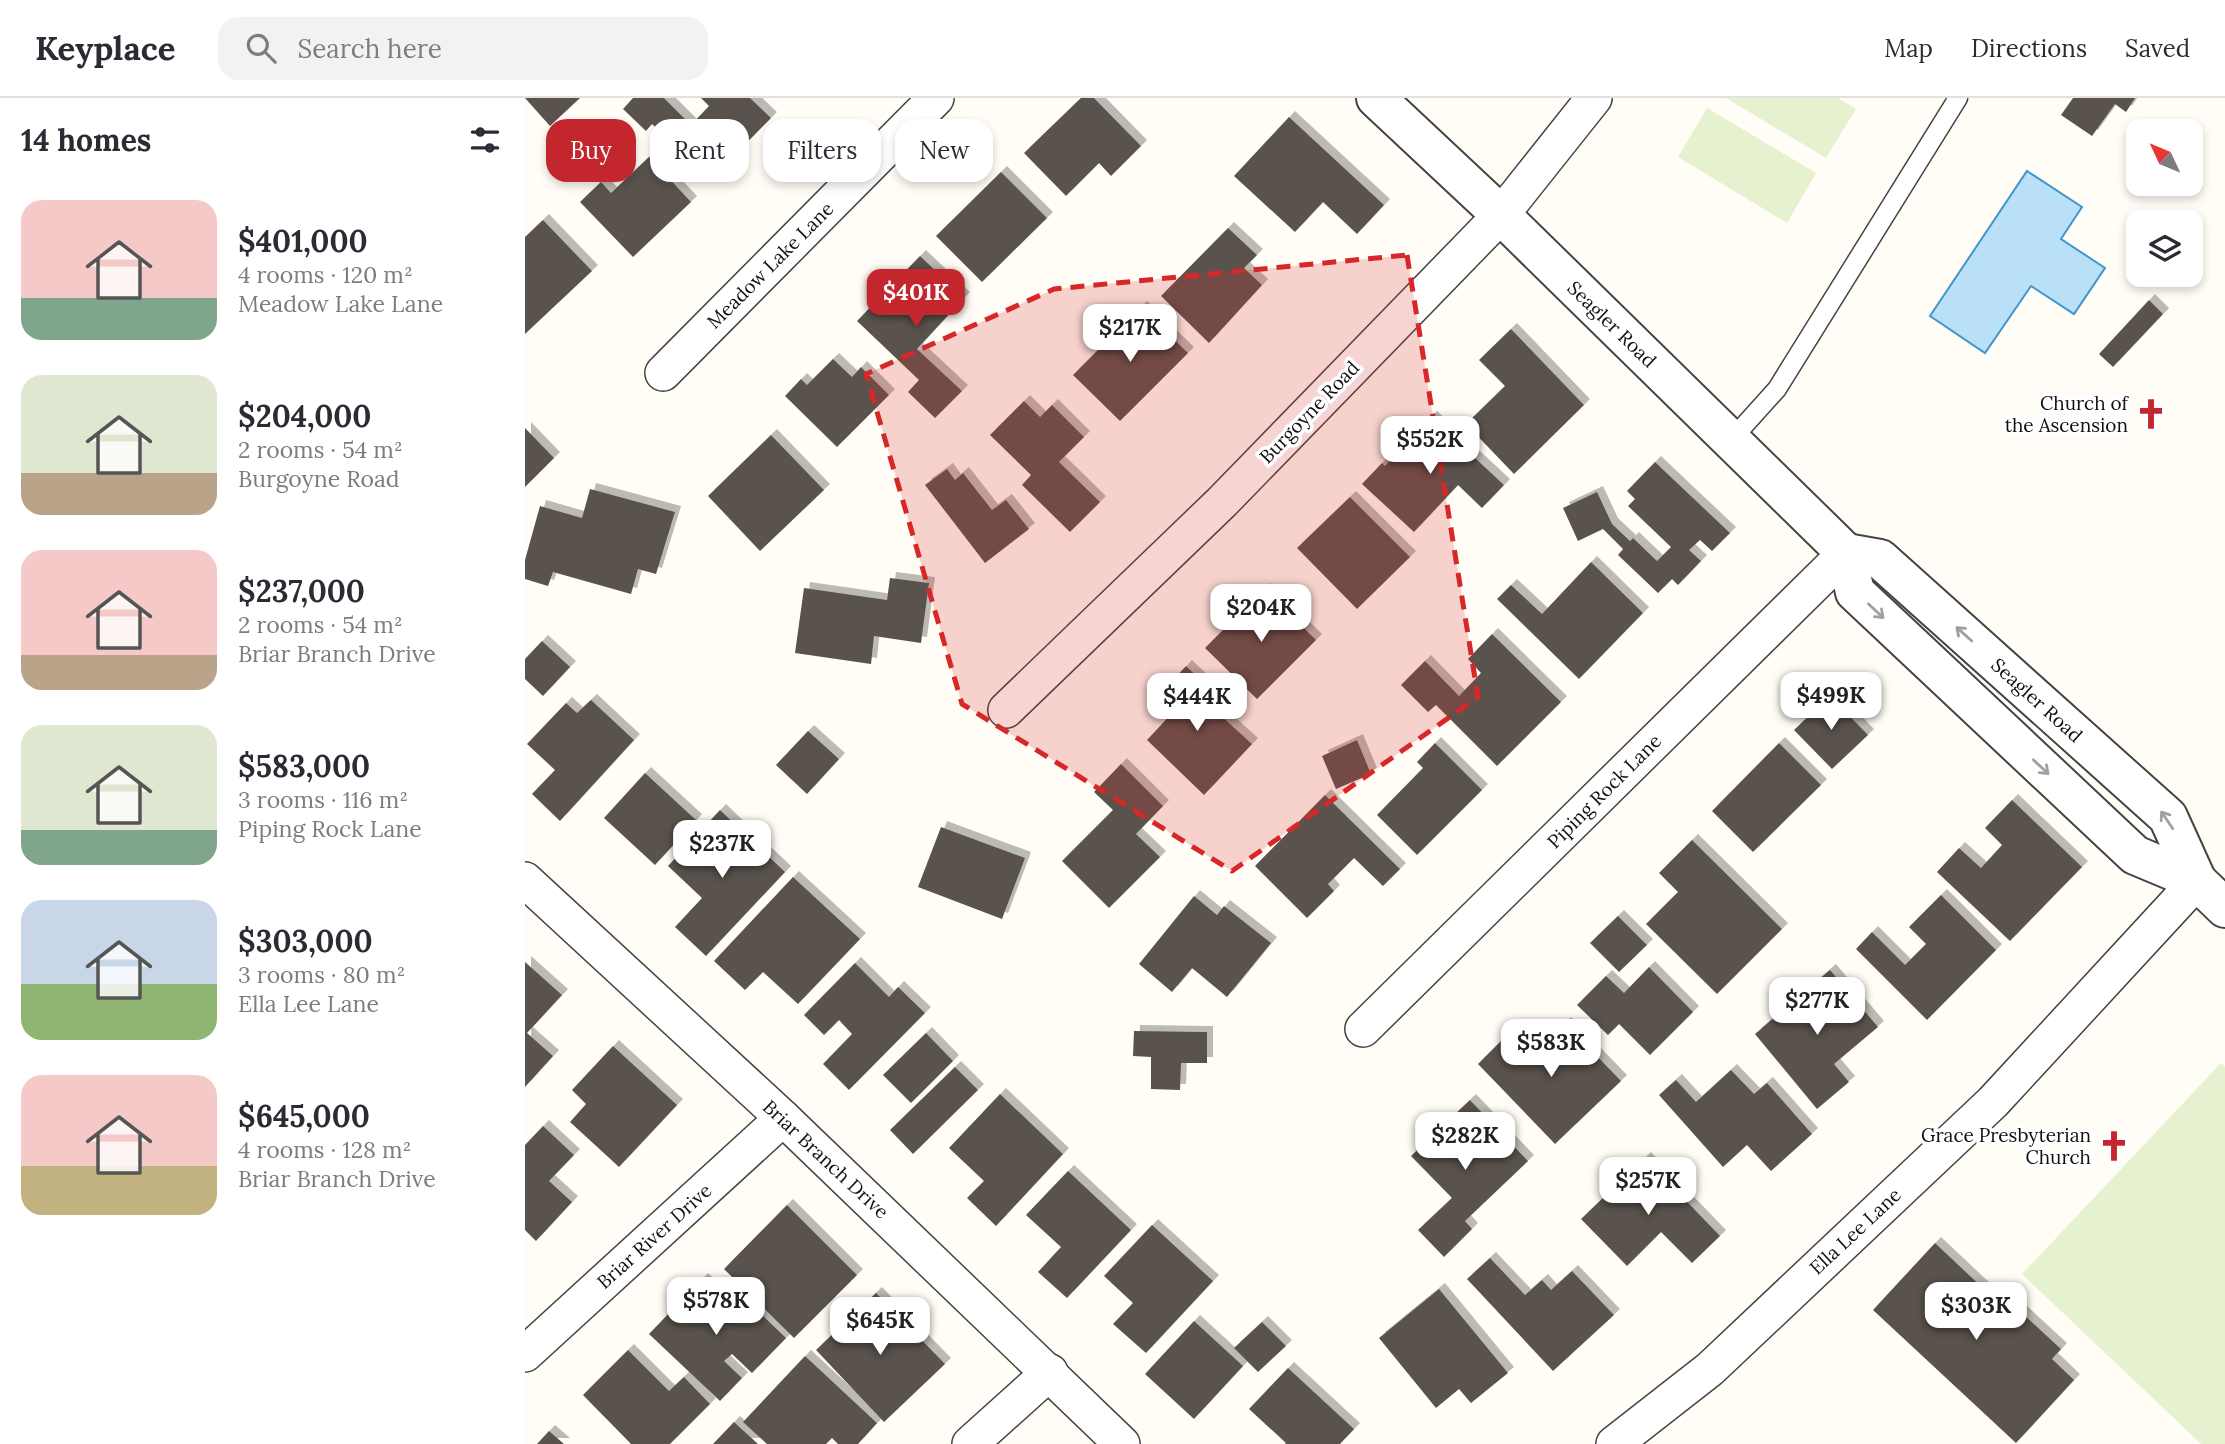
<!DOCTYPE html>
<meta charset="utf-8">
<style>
:root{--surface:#fff;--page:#f2f2f3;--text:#2b2b33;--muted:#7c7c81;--line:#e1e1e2;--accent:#c4262e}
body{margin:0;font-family:Lora,serif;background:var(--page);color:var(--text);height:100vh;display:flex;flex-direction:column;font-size:26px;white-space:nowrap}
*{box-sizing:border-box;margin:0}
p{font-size:23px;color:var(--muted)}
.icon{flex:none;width:38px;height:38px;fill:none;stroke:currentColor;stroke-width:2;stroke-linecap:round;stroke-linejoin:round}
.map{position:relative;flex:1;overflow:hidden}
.details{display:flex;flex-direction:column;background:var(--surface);width:525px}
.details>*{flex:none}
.top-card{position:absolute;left:21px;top:21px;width:665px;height:63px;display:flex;gap:14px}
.needle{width:46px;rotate:314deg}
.fabs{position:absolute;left:1601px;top:21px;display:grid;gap:14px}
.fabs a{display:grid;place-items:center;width:77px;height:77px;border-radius:14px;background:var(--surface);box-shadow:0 4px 10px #0003;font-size:35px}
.price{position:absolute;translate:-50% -60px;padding:0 16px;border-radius:14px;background:#fff;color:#222;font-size:23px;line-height:46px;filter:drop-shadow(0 2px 4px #0008)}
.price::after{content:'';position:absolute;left:50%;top:42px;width:21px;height:16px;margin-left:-10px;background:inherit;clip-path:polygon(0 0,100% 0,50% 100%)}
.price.active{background:var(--accent);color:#fff}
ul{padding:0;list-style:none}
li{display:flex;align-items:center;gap:21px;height:175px;padding:0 21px}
li span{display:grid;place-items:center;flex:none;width:196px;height:140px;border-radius:21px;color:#555}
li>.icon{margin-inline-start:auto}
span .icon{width:84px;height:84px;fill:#fffc;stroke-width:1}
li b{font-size:30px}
h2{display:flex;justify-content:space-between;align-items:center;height:84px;padding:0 21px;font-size:30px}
.tag{padding:0 24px;border-radius:21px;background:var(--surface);box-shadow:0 4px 10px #0003;font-size:24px;line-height:63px}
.tag.active{background:var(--accent);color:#fff}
header{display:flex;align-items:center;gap:42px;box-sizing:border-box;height:98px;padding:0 35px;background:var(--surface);border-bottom:2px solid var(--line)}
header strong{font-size:33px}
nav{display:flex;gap:38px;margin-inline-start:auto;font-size:24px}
.search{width:490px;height:63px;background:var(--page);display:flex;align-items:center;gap:18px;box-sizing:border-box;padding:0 24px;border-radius:21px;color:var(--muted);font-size:26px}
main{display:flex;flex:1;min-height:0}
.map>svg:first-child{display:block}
.pitch{fill:#e6f2cf}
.water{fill:#b9e0f7;stroke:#3f96cf;stroke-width:2}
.building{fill:#5a524d;filter:url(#shadow)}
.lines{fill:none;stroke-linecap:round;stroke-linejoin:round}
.service-casing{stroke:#444;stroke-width:21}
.minor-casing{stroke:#444;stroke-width:38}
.tertiary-casing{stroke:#444;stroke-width:42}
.service{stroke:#fff;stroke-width:18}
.minor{stroke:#fff;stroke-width:35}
.tertiary{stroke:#fff;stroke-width:38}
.oneway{stroke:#a0a0a0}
.marked{fill:#d62828;fill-opacity:0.2;stroke:#d62828;stroke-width:5;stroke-dasharray:14 9;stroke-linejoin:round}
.labels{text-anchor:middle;stroke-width:7;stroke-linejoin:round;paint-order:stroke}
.street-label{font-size:19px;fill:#111;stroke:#fff}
.poi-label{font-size:19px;fill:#111;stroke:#fff;text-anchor:end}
</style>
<header>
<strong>Keyplace</strong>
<div class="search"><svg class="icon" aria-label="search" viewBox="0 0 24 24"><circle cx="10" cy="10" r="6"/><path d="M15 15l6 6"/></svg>Search here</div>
<nav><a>Map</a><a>Directions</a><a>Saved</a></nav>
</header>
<main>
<section class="details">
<h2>14 homes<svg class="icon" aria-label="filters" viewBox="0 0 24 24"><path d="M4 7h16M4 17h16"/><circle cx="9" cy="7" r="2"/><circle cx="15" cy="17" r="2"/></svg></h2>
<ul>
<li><span style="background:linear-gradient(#f6c9c9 70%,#7fa58c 0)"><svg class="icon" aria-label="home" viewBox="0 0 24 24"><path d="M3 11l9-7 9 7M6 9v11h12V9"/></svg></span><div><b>$401,000</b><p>4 rooms · 120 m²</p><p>Meadow Lake Lane</p></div></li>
<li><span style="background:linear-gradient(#dfe7d0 70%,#b9a48a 0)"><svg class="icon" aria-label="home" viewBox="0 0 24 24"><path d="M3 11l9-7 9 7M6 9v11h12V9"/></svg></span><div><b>$204,000</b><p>2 rooms · 54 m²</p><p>Burgoyne Road</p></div></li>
<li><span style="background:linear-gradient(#f6c9c9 75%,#b9a48a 0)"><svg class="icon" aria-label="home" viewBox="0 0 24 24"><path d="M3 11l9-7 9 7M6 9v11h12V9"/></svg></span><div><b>$237,000</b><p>2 rooms · 54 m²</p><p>Briar Branch Drive</p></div></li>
<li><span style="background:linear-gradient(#dfe7d0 75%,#7fa58c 0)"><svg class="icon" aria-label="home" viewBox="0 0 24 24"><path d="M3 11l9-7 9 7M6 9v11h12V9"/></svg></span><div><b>$583,000</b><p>3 rooms · 116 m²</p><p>Piping Rock Lane</p></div></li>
<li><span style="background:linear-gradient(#c9d6e8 60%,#8fb573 0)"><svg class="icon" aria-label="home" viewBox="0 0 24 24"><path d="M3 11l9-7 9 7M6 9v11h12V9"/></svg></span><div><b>$303,000</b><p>3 rooms · 80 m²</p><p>Ella Lee Lane</p></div></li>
<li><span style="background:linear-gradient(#f6c9c9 65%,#c2b280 0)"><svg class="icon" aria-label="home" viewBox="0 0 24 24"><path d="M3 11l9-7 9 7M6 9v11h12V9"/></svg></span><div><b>$645,000</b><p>4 rooms · 128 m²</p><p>Briar Branch Drive</p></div></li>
</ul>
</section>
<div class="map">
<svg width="1700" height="1346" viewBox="0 0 1700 1346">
<defs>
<filter id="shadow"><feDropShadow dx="6" dy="-6" stdDeviation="0" flood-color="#0004"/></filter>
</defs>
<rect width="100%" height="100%" fill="#fffdf5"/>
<!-- pitch -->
<g class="pitch">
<polygon points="1201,0 1313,0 1331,11 1301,60"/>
<polygon points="1182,10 1291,75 1262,125 1153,59"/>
<polygon points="1696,965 1700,969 1700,1346 1676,1346 1497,1176"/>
</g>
<!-- water -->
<polygon class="water" points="1502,73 1557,109 1536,141 1580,170 1549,216 1506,188 1460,255 1405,218"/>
<!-- building -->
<g class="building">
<polygon points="0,0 55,0 25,28"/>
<polygon points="108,0 139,0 166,27 184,8 176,0 225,0 246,20 185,82 127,26 121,33 98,11"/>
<polygon points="556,0 569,0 616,48 586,78 574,65 541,98 499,55"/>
<polygon points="1548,0 1610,0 1601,14 1590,6 1567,38 1536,17"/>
<polygon points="764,19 859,107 832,136 798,104 770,134 709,78"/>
<polygon points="124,59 166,104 108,159 55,104 76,84 86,95"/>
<polygon points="476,74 522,120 457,184 411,138"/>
<polygon points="18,122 67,173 0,236 0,139"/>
<polygon points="703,130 732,157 719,170 737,187 684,245 636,198"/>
<polygon points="395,158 439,200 392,251 437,293 410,320 383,294 394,282 332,223"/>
<polygon points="1624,202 1638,216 1588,269 1574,256"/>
<polygon points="616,209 663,255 595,323 548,277"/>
<polygon points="986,231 1059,307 989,376 941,326 980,288 954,262"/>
<polygon points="308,261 327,279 336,269 364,297 312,349 260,298 276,281 282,287"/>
<polygon points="499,303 515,319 527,307 559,339 534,364 575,404 545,434 497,387 506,377 465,337"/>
<polygon points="906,319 979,387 957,410 933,387 889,434 837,386 857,365 860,368"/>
<polygon points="0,330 29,360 0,389"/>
<polygon points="246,337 299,392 235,453 183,398"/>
<polygon points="1130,364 1205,435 1187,453 1175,442 1164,452 1176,463 1153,487 1147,481 1133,495 1093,457 1098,451 1078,431 1053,443 1038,410 1072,394 1087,426 1105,443 1108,440 1132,463 1146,449 1103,408 1110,401 1102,393"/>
<polygon points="422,371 430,382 438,375 467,412 481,402 504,431 460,465 400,387"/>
<polygon points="65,391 150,414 131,476 113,471 106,496 28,474 23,488 0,481 0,462 15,408 57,420"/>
<polygon points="825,399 885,459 832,511 772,450"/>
<polygon points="1066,464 1118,515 1054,581 972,501 986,487 1017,516"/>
<polygon points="365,480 404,485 396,545 349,538 346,566 270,555 279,490 362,502"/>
<polygon points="739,491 791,542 732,601 680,550"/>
<polygon points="967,536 1036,604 972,668 911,607 903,614 876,587 900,563 934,598 956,575 943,561"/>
<polygon points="17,543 45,569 18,598 0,581 0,561"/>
<polygon points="661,568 701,606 693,615 727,646 679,697 622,642 650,612 634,597"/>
<polygon points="1305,598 1343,637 1307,671 1269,632"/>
<polygon points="66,602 109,642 35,723 7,696 30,672 2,646 41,605 52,615"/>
<polygon points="283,633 314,661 282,696 251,667"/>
<polygon points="832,642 846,676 811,691 797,658"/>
<polygon points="910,645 957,692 892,757 852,717 898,670 892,664"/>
<polygon points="1254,645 1296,687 1228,754 1187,713"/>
<polygon points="596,666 638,708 611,736 635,759 584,810 537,763 588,712 569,694"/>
<polygon points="120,675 171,722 130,767 79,720"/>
<polygon points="800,697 875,771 858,788 829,760 803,786 809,793 782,820 730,768"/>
<polygon points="1487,702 1557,769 1485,843 1412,774 1434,750 1456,770 1477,747 1460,730"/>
<polygon points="195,712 260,774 181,858 150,829 177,800 143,768"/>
<polygon points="416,729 500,760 477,821 393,789"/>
<polygon points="1167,742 1257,831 1192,896 1121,826 1153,794 1134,775"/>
<polygon points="268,779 335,841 273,906 238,874 220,892 189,863"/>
<polygon points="1416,797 1471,852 1402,922 1331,851 1347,834 1380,867 1401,846 1384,829"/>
<polygon points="669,798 692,817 699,808 746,845 702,899 667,870 647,894 614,866"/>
<polygon points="1093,818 1122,847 1094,874 1065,845"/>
<polygon points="0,864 37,897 2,935 28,958 0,989"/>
<polygon points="330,865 364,899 373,889 400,915 324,992 298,966 327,936 314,922 299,937 279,917"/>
<polygon points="1124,869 1168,914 1125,957 1094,926 1083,937 1052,907 1081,878 1099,895"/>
<polygon points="1305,872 1353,929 1309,966 1324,984 1292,1011 1230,936"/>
<polygon points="1040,925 1096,983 1030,1046 953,966 986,933 1008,956"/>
<polygon points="609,933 682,934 682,965 656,965 655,992 626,991 626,959 608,958"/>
<polygon points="401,935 428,963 386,1005 358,977"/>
<polygon points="88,948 152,1007 94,1069 45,1024 61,1006 47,992"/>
<polygon points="430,969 453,992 388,1056 365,1032"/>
<polygon points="1206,972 1229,996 1242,985 1287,1036 1246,1073 1222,1047 1198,1069 1134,997 1151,982 1171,1004"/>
<polygon points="475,996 538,1056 471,1128 442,1100 459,1083 424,1050"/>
<polygon points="945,1002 1003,1063 940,1123 947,1131 919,1159 893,1132 927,1100 886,1058"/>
<polygon points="18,1028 49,1057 24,1083 47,1104 11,1143 0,1132 0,1047"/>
<polygon points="1120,1060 1195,1138 1167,1165 1136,1134 1102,1168 1056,1121"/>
<polygon points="543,1073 606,1132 542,1200 513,1174 536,1149 501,1117"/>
<polygon points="262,1107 332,1177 269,1240 199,1171"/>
<polygon points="627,1127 688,1183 621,1255 588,1226 608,1205 579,1178"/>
<polygon points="1410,1145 1478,1209 1484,1203 1536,1251 1527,1261 1549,1282 1491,1345 1348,1212"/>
<polygon points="965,1160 1000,1197 1017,1182 1026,1192 1047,1173 1089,1217 1028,1273 942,1181"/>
<polygon points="177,1181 201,1204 212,1193 261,1240 227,1275 207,1256 199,1263 217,1280 195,1303 124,1236"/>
<polygon points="914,1191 983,1275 946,1305 934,1291 911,1310 854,1240"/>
<polygon points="351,1195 420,1266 359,1324 291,1252"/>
<polygon points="669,1223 718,1268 669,1321 620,1276"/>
<polygon points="737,1224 761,1248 733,1274 709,1250"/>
<polygon points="103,1252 144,1293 159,1279 185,1306 145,1346 106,1346 58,1297"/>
<polygon points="280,1258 352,1325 333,1346 313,1346 307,1340 301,1346 242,1346 218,1324"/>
<polygon points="763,1270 829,1331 815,1346 760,1346 761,1345 724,1311"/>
<polygon points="209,1324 233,1346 188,1346"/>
<polygon points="24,1333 39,1346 12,1346"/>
</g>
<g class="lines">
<defs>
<polyline id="service" points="1206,342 1252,291 1433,0"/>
<g id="minor">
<polyline points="138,275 411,0"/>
<polyline points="481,612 697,404 976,117 1069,0"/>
<polyline points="0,782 258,1020 597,1346"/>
<polyline points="838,931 1321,455"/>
<polyline points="0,1256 258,1020"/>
<polyline points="445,1346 525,1274"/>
<polyline points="1089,1346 1185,1271 1468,1004 1672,783"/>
</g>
<g id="tertiary">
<polyline points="851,0 976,117 1321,455 1330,494 1610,757 1672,783 1700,810"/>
<polyline points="1321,455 1355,461 1643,719 1672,783"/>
</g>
</defs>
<!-- service casing -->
<use href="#service" class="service-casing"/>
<!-- minor casing -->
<use href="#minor" class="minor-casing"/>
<!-- tertiary casing -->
<use href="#tertiary" class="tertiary-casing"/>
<!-- service -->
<use href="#service" class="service"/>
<!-- minor -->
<use href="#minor" class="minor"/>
<!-- tertiary -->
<use href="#tertiary" class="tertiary"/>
</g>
<!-- one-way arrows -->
<defs><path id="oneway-shaft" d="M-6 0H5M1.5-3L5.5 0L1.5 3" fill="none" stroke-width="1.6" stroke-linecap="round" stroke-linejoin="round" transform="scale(1.75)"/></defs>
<g class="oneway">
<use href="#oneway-shaft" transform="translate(1351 513) rotate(43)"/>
<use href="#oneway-shaft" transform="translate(1439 536) rotate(-138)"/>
<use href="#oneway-shaft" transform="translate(1516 669) rotate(43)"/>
<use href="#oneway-shaft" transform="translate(1642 722) rotate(-124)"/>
</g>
<!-- marked area -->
<path class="marked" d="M882,157L953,599L707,773L437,606L341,276L529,191Z"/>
<!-- icons -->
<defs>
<symbol id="church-bare" viewBox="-9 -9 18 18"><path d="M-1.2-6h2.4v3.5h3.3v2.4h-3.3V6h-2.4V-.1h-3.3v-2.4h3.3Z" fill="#c4262e" stroke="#fff" stroke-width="2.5" paint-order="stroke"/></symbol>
</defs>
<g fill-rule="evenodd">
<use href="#church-bare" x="1604" y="294" width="44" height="44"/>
<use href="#church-bare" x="1567" y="1026" width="44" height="44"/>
</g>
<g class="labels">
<!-- street labels -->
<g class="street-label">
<text transform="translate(245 167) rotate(-45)" y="7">Meadow Lake Lane</text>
<text transform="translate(1087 226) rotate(44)" y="7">Seagler Road</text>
<text transform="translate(784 314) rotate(-46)" y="7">Burgoyne Road</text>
<text transform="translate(1512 602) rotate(42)" y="7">Seagler Road</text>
<text transform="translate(1079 693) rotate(-45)" y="7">Piping Rock Lane</text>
<text transform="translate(301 1061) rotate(43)" y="7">Briar Branch Drive</text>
<text transform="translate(1330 1133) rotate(-43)" y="7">Ella Lee Lane</text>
<text transform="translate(129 1138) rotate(-42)" y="7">Briar River Drive</text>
</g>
<!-- poi labels -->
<g class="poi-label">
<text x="1603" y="312">Church of<tspan x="1603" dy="22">the Ascension</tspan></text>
<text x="1566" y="1044">Grace Presbyterian<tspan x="1566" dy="22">Church</tspan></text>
</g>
</g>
</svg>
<div class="fabs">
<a><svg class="needle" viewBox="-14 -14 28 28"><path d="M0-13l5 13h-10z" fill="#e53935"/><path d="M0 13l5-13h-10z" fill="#7c7c81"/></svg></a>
<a><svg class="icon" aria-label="layers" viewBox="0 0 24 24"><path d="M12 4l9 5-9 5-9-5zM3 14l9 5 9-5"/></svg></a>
</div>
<b class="price active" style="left:391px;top:231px">$401K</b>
<b class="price" style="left:605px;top:266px">$217K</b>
<b class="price" style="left:905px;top:378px">$552K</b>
<b class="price" style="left:736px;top:546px">$204K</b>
<b class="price" style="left:1306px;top:634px">$499K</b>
<b class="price" style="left:672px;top:635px">$444K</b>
<b class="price" style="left:197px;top:782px">$237K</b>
<b class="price" style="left:1292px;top:939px">$277K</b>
<b class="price" style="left:1026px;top:981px">$583K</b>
<b class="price" style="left:940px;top:1074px">$282K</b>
<b class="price" style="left:1123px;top:1119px">$257K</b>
<b class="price" style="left:191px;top:1239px">$578K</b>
<b class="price" style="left:1451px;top:1244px">$303K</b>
<b class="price" style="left:355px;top:1259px">$645K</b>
<div class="top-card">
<a class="tag active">Buy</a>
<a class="tag">Rent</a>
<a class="tag">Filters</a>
<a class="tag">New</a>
</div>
</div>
</main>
